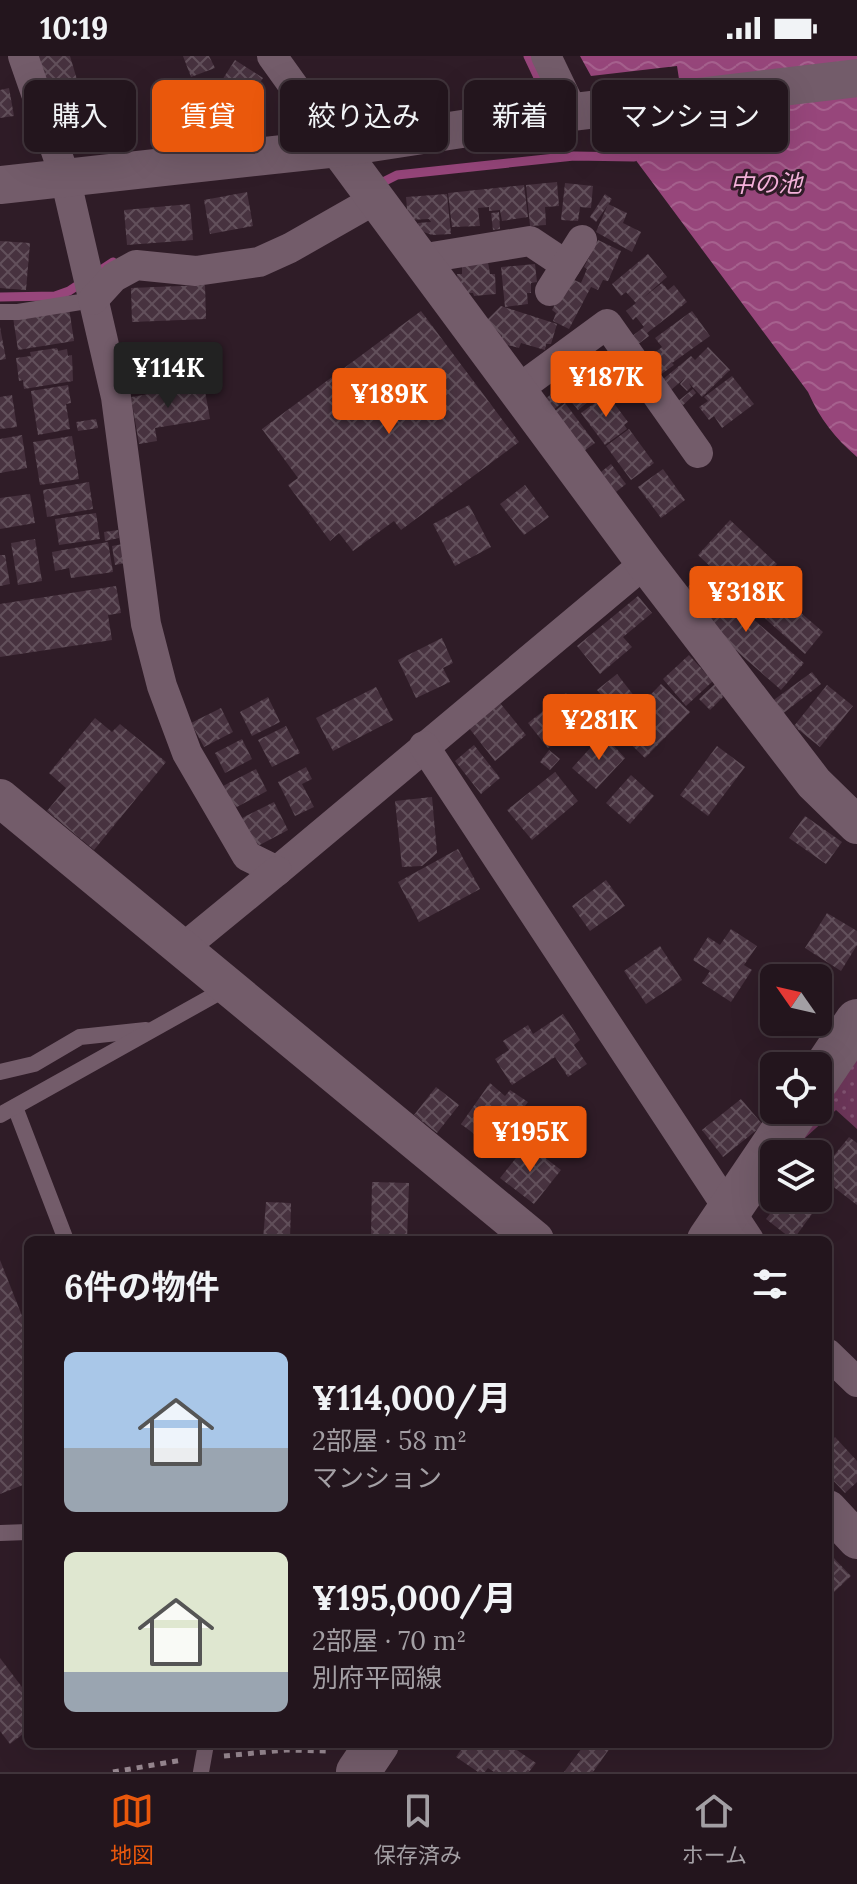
<!DOCTYPE html>
<html lang="ja">
<meta charset="utf-8">
<style>
:root{--surface:#23151d;--page:#2b1e26;--text:#f1f3f6;--muted:#a39fa4;--line:#40343b;--accent:#ea580c}
body{margin:0;font-family:Lora,"Noto Sans JP",serif;background:var(--page);color:var(--text);height:100vh;display:flex;flex-direction:column;font-size:30px;white-space:nowrap}
*{box-sizing:border-box;margin:0}
p{font-size:26px;color:var(--muted)}
.icon{flex:none;width:44px;height:44px;fill:none;stroke:currentColor;stroke-width:2;stroke-linecap:round;stroke-linejoin:round}
.map{position:relative;flex:1;overflow:hidden}
.panel{position:absolute;left:24px;top:1180px;width:808px;height:512px;display:flex;flex-direction:column;background:var(--surface);border-radius:12px;box-shadow:0 8px 32px #0002,0 0 0 2px var(--line)}
.panel>*{flex:none}
.hud{position:absolute;left:24px;top:24px;width:810px;height:72px;display:flex;gap:16px}
.needle{width:52px;rotate:304deg}
.tools{position:absolute;left:760px;top:908px;display:grid;gap:16px}
.tools a{display:grid;place-items:center;width:72px;height:72px;border-radius:12px;background:var(--surface);box-shadow:0 8px 32px #0002,0 0 0 2px var(--line);font-size:40px}
.price{position:absolute;translate:-50% -68px;padding:0 18px;border-radius:8px;background:var(--accent);color:#fff;font-size:26px;line-height:52px;filter:drop-shadow(0 2px 4px #0008)}
.price::after{content:'';position:absolute;left:50%;top:48px;width:24px;height:18px;margin-left:-12px;background:inherit;clip-path:polygon(0 0,100% 0,50% 100%)}
.price.current{background:#222;color:#fff}
ul{padding:0;list-style:none}
li{display:flex;align-items:center;gap:24px;height:200px;padding:0 40px}
li span{display:grid;place-items:center;flex:none;width:224px;height:160px;border-radius:12px;color:#555}
li>.icon{margin-inline-start:auto}
span .icon{width:96px;height:96px;fill:#fffc;stroke-width:1}
li b{font-size:34px}
h2{display:flex;justify-content:space-between;align-items:center;height:96px;padding:0 40px;font-size:34px}
.tag{padding:0 28px;border-radius:12px;background:var(--surface);box-shadow:0 8px 32px #0002,0 0 0 2px var(--line);font-size:28px;line-height:72px}
.tag.current{background:var(--accent);color:#fff}
.status{display:flex;justify-content:space-between;align-items:center;height:56px;padding:0 40px;background:var(--surface);direction:ltr}
.status svg{height:22px;fill:currentColor}
.dock{display:flex;justify-content:space-around;align-items:center;height:112px;border-top:2px solid var(--line);background:var(--surface);font-size:22px;color:var(--muted)}
.dock a{display:grid;justify-items:center;gap:4px}
.dock .current{color:var(--accent)}
.map>svg:first-child{display:block}
.grass{fill:url(#grass-dots)}
.water{fill:url(#water-waves)}
.lines{fill:none;stroke-linecap:round;stroke-linejoin:round}
.stream{stroke:#97467b;stroke-width:9}
.building{fill:url(#building-cross-hatch)}
.path{stroke:#998992;stroke-width:5;stroke-dasharray:6 6;stroke-linecap:butt}
.service{stroke:#735c6a;stroke-width:16}
.minor{stroke:#735c6a;stroke-width:30}
.tertiary{stroke:#735c6a;stroke-width:38}
.secondary{stroke:#735c6a;stroke-width:44}
.labels{text-anchor:middle;stroke-width:6;stroke-linejoin:round;paint-order:stroke}
.water-label{font-size:24px;font-style:italic;fill:#f5b2db;stroke:#2f1c27}
</style>
<div class="status"><b>10:19</b><svg viewBox="0 0 49 12"><path d="M0 12V9h3v3zM5 12V6h3v6zM10 12V3h3v9zM15 12V0h3v12zM26 1h20v11H26zM47 4h2v5h-2z"/></svg></div>
<div class="map">
<svg width="857" height="1716" viewBox="0 0 857 1716">
<defs>
<pattern id="grass-dots" width="8" height="8" patternUnits="userSpaceOnUse" patternTransform="scale(2)"><rect width="8" height="8" fill="#6c3659"/><path d="M2 2h.1M6 6h.1" fill="none" stroke="#815371" stroke-width="1.8" stroke-linecap="round"/></pattern>
<pattern id="water-waves" width="16" height="10" patternUnits="userSpaceOnUse" patternTransform="scale(2)"><rect width="16" height="10" fill="#97467b"/><path d="M0 5q4-4 8 0t8 0" fill="none" stroke="#a6618e"/></pattern>
<pattern id="building-cross-hatch" width="8" height="8" patternUnits="userSpaceOnUse" patternTransform="scale(2)"><rect width="8" height="8" fill="#47323f"/><path d="M0 0l8 8M0 8l8-8" fill="none" stroke="#62505b"/></pattern>
</defs>
<rect width="100%" height="100%" fill="#2f1c27"/>
<!-- grass -->
<polygon class="grass" points="857,993 857,1073 836,1054 795,1091 818,1054 818,1049"/>
<!-- water -->
<path class="water" d="M580,0H857V401C835,382 820,363 808,336L626,91L688,82L677,10L591,20Z"/>
<g class="lines">
<!-- stream -->
<g class="stream">
<polyline points="528,0 544,34"/>
<polyline points="377,129 397,119 574,100 634,101"/>
<polyline points="0,241 55,240 69,235 113,206"/>
</g>
</g>
<!-- building -->
<g class="building">
<polygon points="38,0 70,0 78,27 49,36"/>
<polygon points="183,0 209,0 215,12 191,21"/>
<polygon points="235,4 263,22 245,50 217,32"/>
<polygon points="9,32 14,60 0,62 0,34"/>
<polygon points="557,126 559,150 545,151 546,169 530,170 526,129"/>
<polygon points="565,127 593,130 591,152 580,151 578,165 561,164"/>
<polygon points="524,129 528,161 502,165 500,154 489,155 489,151 478,152 480,170 452,171 448,137"/>
<polygon points="247,136 253,170 210,178 204,144"/>
<polygon points="447,138 451,178 432,179 418,174 418,167 431,166 429,163 408,164 406,141"/>
<polygon points="605,138 612,143 596,166 590,161"/>
<polygon points="190,148 193,184 127,189 124,154"/>
<polygon points="608,148 627,157 623,167 641,176 632,196 596,176"/>
<polygon points="499,156 500,173 493,174 491,157"/>
<polygon points="598,184 621,195 608,225 603,224 598,234 591,231 569,273 553,265 556,257 552,254 567,225 572,223 581,227 587,213 584,211"/>
<polygon points="0,185 30,187 26,234 0,232"/>
<polygon points="648,198 667,221 643,242 662,227 668,234 674,229 687,246 647,277 649,280 637,289 631,281 644,271 636,261 633,264 626,255 636,247 626,236 621,240 612,228"/>
<polygon points="488,206 490,218 495,218 496,238 474,240 473,237 464,237 464,230 458,230 457,218 462,218 462,208"/>
<polygon points="535,208 537,226 531,227 531,237 527,237 528,248 505,251 501,211"/>
<polygon points="205,229 206,263 132,266 131,232"/>
<polygon points="501,250 557,268 551,288 546,288 545,294 521,287 519,292 500,287 502,278 499,285 486,265"/>
<polygon points="69,252 74,285 18,294 13,261"/>
<polygon points="421,255 519,386 401,474 394,465 353,495 339,477 330,485 288,429 298,422 262,373"/>
<polygon points="692,255 710,280 672,307 674,309 660,319 648,302 662,291 655,282"/>
<polygon points="0,271 6,303 0,304"/>
<polygon points="708,291 730,314 702,341 689,327 691,331 687,335 680,328 686,321 671,334 662,324 691,300 695,304"/>
<polygon points="57,292 58,295 67,293 68,300 72,299 73,325 24,333 23,324 19,325 16,302 31,300 30,296"/>
<polygon points="601,297 620,320 578,354 559,330"/>
<polygon points="732,320 754,348 722,372 714,360 709,364 699,351 708,345 704,341"/>
<polygon points="68,329 71,347 66,348 70,373 38,379 31,335"/>
<polygon points="204,329 210,363 155,372 157,385 139,388 131,341"/>
<polygon points="558,332 566,343 550,357 542,346"/>
<polygon points="693,333 696,337 681,351 677,346"/>
<polygon points="607,338 628,366 624,369 627,373 605,389 581,357"/>
<polygon points="12,339 17,371 0,373 0,341"/>
<polygon points="565,347 595,387 581,397 551,358"/>
<polygon points="96,363 98,372 78,375 76,366"/>
<polygon points="629,373 654,407 631,424 606,390"/>
<polygon points="22,379 27,412 0,417 0,383"/>
<polygon points="72,380 79,423 40,429 33,386"/>
<polygon points="611,408 626,428 616,436 601,416"/>
<polygon points="663,413 685,444 661,462 638,431"/>
<polygon points="89,426 93,453 47,461 43,434"/>
<polygon points="525,429 549,461 524,479 500,448"/>
<polygon points="30,438 35,467 0,473 0,442"/>
<polygon points="469,449 491,491 455,510 433,468"/>
<polygon points="96,457 100,483 59,489 55,463"/>
<polygon points="730,464 777,508 745,543 698,499"/>
<polygon points="118,474 119,482 105,485 104,476"/>
<polygon points="35,483 42,525 18,529 11,487"/>
<polygon points="108,486 113,516 71,522 69,512 55,515 52,496"/>
<polygon points="123,488 126,507 115,509 112,490"/>
<polygon points="0,499 5,499 10,528 0,530"/>
<polygon points="700,517 804,607 781,634 700,563 710,552 687,532"/>
<polygon points="116,530 121,557 108,559 112,584 0,601 0,548"/>
<polygon points="778,537 823,576 805,598 760,558"/>
<polygon points="638,540 652,557 623,581 632,591 600,618 577,590"/>
<polygon points="442,582 453,607 443,612 450,626 416,642 398,604"/>
<polygon points="689,599 713,625 686,650 663,623"/>
<polygon points="812,616 821,628 781,659 771,646"/>
<polygon points="617,618 635,641 616,657 597,634"/>
<polygon points="661,628 690,656 645,702 616,674"/>
<polygon points="715,628 725,639 710,654 699,643"/>
<polygon points="827,629 853,650 820,691 794,670"/>
<polygon points="376,631 393,664 333,695 316,662"/>
<polygon points="566,637 586,662 548,692 528,667"/>
<polygon points="268,641 280,666 252,680 240,656"/>
<polygon points="500,647 526,679 495,705 469,672"/>
<polygon points="221,652 233,676 204,691 191,667"/>
<polygon points="95,662 112,676 120,668 166,706 94,794 47,755 66,732 49,717"/>
<polygon points="286,670 300,697 272,711 258,684"/>
<polygon points="603,678 625,702 596,733 572,712"/>
<polygon points="242,683 252,703 225,717 215,697"/>
<polygon points="474,689 500,722 481,738 455,705"/>
<polygon points="717,690 745,711 708,760 680,739"/>
<polygon points="549,694 560,703 550,714 540,706"/>
<polygon points="306,711 312,723 302,728 314,751 295,760 278,726"/>
<polygon points="256,713 267,735 235,752 223,730"/>
<polygon points="555,716 578,745 532,784 507,754"/>
<polygon points="631,719 654,740 630,768 606,747"/>
<polygon points="432,741 437,797 422,810 402,811 395,745"/>
<polygon points="274,746 288,774 252,793 238,764"/>
<polygon points="805,760 842,786 826,808 789,782"/>
<polygon points="458,793 480,833 419,866 398,826"/>
<polygon points="606,824 625,850 590,875 572,850"/>
<polygon points="827,857 857,875 857,889 841,915 805,892"/>
<polygon points="731,873 757,890 744,909 752,914 731,946 702,927 710,915 693,904 708,881 720,889"/>
<polygon points="660,890 682,924 646,948 624,915"/>
<polygon points="563,958 580,984 574,989 587,1008 568,1021 555,1001 512,1029 495,1003 509,994 503,985 528,969 533,978"/>
<polygon points="490,1027 505,1040 510,1034 528,1046 522,1054 526,1057 498,1096 461,1068"/>
<polygon points="436,1031 459,1049 437,1077 414,1059"/>
<polygon points="741,1043 763,1069 723,1101 702,1074"/>
<polygon points="849,1081 857,1087 857,1149 818,1119"/>
<polygon points="527,1088 561,1114 534,1148 500,1122"/>
<polygon points="372,1126 409,1127 407,1184 371,1184"/>
<polygon points="818,1139 823,1143 793,1184 766,1163 782,1142 818,1142"/>
<polygon points="266,1146 291,1147 290,1184 263,1184"/>
<polygon points="0,1204 28,1275 28,1427 0,1438"/>
<polygon points="835,1381 857,1405 857,1426 845,1437 828,1419 828,1388"/>
<polygon points="828,1496 851,1520 828,1542"/>
<polygon points="0,1602 28,1639 28,1674 10,1688 0,1675"/>
<polygon points="465,1688 508,1688 536,1707 529,1716 494,1716 488,1712 485,1716 478,1716 456,1701"/>
<polygon points="585,1688 605,1688 610,1692 593,1716 564,1716"/>
</g>
<g class="lines">
<!-- path -->
<g class="path">
<polyline points="224,1700 286,1694 329,1695"/>
<polyline points="113,1716 182,1704"/>
</g>
<!-- service -->
<g class="service">
<polyline points="0,256 18,256 93,244"/>
<polyline points="0,1016 34,1008 80,981 146,974"/>
<polyline points="15,1051 66,1184"/>
<polyline points="0,1059 229,931"/>
<polyline points="0,1477 28,1476"/>
<polyline points="201,1716 206,1688"/>
</g>
<!-- minor -->
<g class="minor">
<polyline points="23,0 65,121 116,341 146,568 162,630 187,697 247,800 277,815 645,507"/>
<polyline points="272,0 338,92"/>
<polyline points="546,0 573,56"/>
<polyline points="420,203 530,185 566,209"/>
<polyline points="550,235 582,184"/>
<polyline points="93,244 114,221 136,209 196,215 259,206 290,192 376,143"/>
<polyline points="517,334 607,268 698,397"/>
<polyline points="424,690 749,1184"/>
<polyline points="183,892 277,815"/>
<polyline points="828,1298 857,1326"/>
</g>
<!-- tertiary -->
<g class="tertiary">
<polyline points="338,92 645,507 814,727 857,769"/>
<polyline points="0,129 338,92 573,56 857,22"/>
<polyline points="0,742 535,1184"/>
<polyline points="828,1453 857,1484"/>
</g>
<!-- secondary -->
<g class="secondary">
<polyline points="818,1023 857,965"/>
<polyline points="709,1184 797,1054"/>
<polyline points="358,1716 377,1688"/>
</g>
</g>
<g class="labels">
<!-- water labels -->
<g class="water-label">
<text x="766" y="136">中の池</text>
</g>
</g>
</svg>
<div class="tools">
<a><svg class="needle" viewBox="-14 -14 28 28"><path d="M0-13l5 13h-10z" fill="#e53935"/><path d="M0 13l5-13h-10z" fill="#a39fa4"/></svg></a>
<a><svg class="icon" aria-label="locate" viewBox="0 0 24 24"><circle cx="12" cy="12" r="6"/><path d="M12 2v4M12 18v4M2 12h4M18 12h4"/></svg></a>
<a><svg class="icon" aria-label="layers" viewBox="0 0 24 24"><path d="M12 4l9 5-9 5-9-5zM3 14l9 5 9-5"/></svg></a>
</div>
<b class="price current" style="left:168px;top:354px">¥114K</b>
<b class="price" style="left:606px;top:363px">¥187K</b>
<b class="price" style="left:389px;top:380px">¥189K</b>
<b class="price" style="left:746px;top:578px">¥318K</b>
<b class="price" style="left:599px;top:706px">¥281K</b>
<b class="price" style="left:530px;top:1118px">¥195K</b>
<div class="hud">
<a class="tag">購入</a>
<a class="tag current">賃貸</a>
<a class="tag">絞り込み</a>
<a class="tag">新着</a>
<a class="tag">マンション</a>
</div>
<section class="panel">
<h2>6件の物件<svg class="icon" aria-label="filters" viewBox="0 0 24 24"><path d="M4 7h16M4 17h16"/><circle cx="9" cy="7" r="2"/><circle cx="15" cy="17" r="2"/></svg></h2>
<ul>
<li><span style="background:linear-gradient(#a9c7e8 60%,#9aa5b1 0)"><svg class="icon" aria-label="home" viewBox="0 0 24 24"><path d="M3 11l9-7 9 7M6 9v11h12V9"/></svg></span><div><b>¥114,000/月</b><p>2部屋 · 58 m²</p><p>マンション</p></div></li>
<li><span style="background:linear-gradient(#dfe7d0 75%,#9aa5b1 0)"><svg class="icon" aria-label="home" viewBox="0 0 24 24"><path d="M3 11l9-7 9 7M6 9v11h12V9"/></svg></span><div><b>¥195,000/月</b><p>2部屋 · 70 m²</p><p>別府平岡線</p></div></li>
</ul>
</section>
</div>
<nav class="dock">
<a class="current"><svg class="icon" aria-label="map" viewBox="0 0 24 24"><path d="M3 6l6-2 6 2 6-2v14l-6 2-6-2-6 2zM9 4v14M15 6v14"/></svg>地図</a>
<a><svg class="icon" aria-label="saved" viewBox="0 0 24 24"><path d="M7 4h10v16l-5-4-5 4z"/></svg>保存済み</a>
<a><svg class="icon" aria-label="home" viewBox="0 0 24 24"><path d="M3 11l9-7 9 7M6 9v11h12V9"/></svg>ホーム</a>
</nav>
